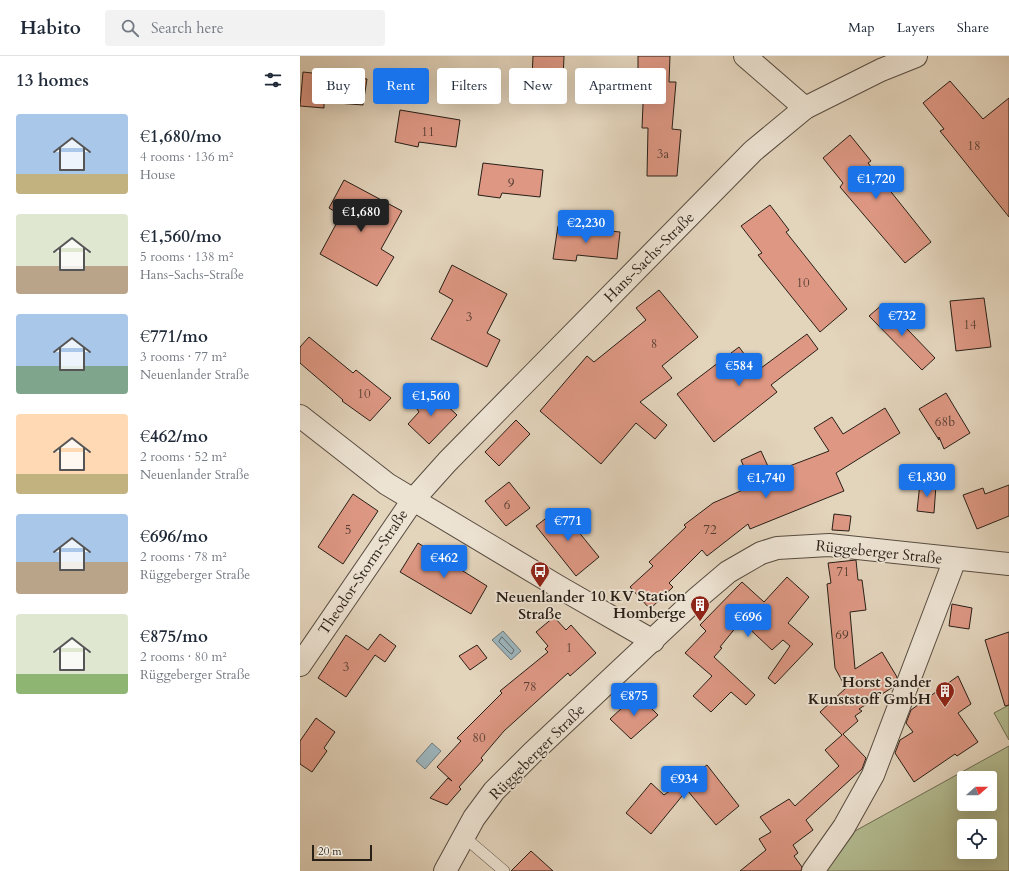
<!DOCTYPE html>
<meta charset="utf-8">
<style>
:root{--surface:#fff;--page:#f2f2f3;--text:#1f2937;--muted:#747a83;--line:#e0e1e3;--accent:#1a73e8}
body{margin:0;font-family:Cardo,serif;background:var(--page);color:var(--text);height:100vh;display:flex;flex-direction:column;font-size:15px;white-space:nowrap}
*{box-sizing:border-box;margin:0}
p{font-size:13px;color:var(--muted)}
.icon{flex:none;width:22px;height:22px;fill:none;stroke:currentColor;stroke-width:2;stroke-linecap:round;stroke-linejoin:round}
.map{position:relative;flex:1;overflow:hidden}
.panel{display:flex;flex-direction:column;background:var(--surface);width:300px}
.panel>*{flex:none}
.hud{position:absolute;left:12px;top:12px;width:380px;height:36px;display:flex;gap:8px}
.needle{width:26px;rotate:69deg}
.fabs{position:absolute;left:657px;top:715px;display:grid;gap:8px}
.fabs a{display:grid;place-items:center;width:40px;height:40px;border-radius:4px;background:var(--surface);box-shadow:0 4px 16px #0002;font-size:20px}
.scale{position:absolute;left:12px;bottom:10px;width:60px;box-sizing:border-box;padding-left:4px;border:2px solid #281f17;border-top:0;font-size:11px;line-height:14px;white-space:nowrap;color:#281f17;-webkit-text-stroke:3px #ede3d3;paint-order:stroke}
.price{position:absolute;translate:-50% -34px;padding:0 9px;border-radius:4px;background:var(--accent);color:#fff;font-size:13px;line-height:26px;filter:drop-shadow(0 1px 2px #0008)}
.price::after{content:'';position:absolute;left:50%;top:24px;width:12px;height:9px;margin-left:-6px;background:inherit;clip-path:polygon(0 0,100% 0,50% 100%)}
.price.current{background:#222;color:#fff}
ul{padding:0;list-style:none}
li{display:flex;align-items:center;gap:12px;height:100px;padding:0 16px}
li span{display:grid;place-items:center;flex:none;width:112px;height:80px;border-radius:4px;color:#555}
li>.icon{margin-inline-start:auto}
span .icon{width:48px;height:48px;fill:#fffc;stroke-width:1}
li b{font-size:17px}
h2{display:flex;justify-content:space-between;align-items:center;height:48px;padding:0 16px;font-size:17px}
.chip{padding:0 14px;border-radius:4px;background:var(--surface);box-shadow:0 4px 16px #0002;font-size:14px;line-height:36px}
.chip.current{background:var(--accent);color:#fff}
header{display:flex;align-items:center;gap:24px;box-sizing:border-box;height:56px;padding:0 20px;background:var(--surface);border-bottom:1px solid var(--line)}
header strong{font-size:19px}
nav{display:flex;gap:22px;margin-inline-start:auto;font-size:14px}
.search{width:280px;height:36px;background:var(--page);display:flex;align-items:center;gap:10px;box-sizing:border-box;padding:0 14px;border-radius:4px;color:var(--muted);font-size:15px}
main{display:flex;flex:1;min-height:0}
.map>svg:first-child{display:block}
.green{fill:#b3bd92;stroke:#6e6e54;fill-rule:evenodd}
.water{fill:#9cb5bd;stroke:#6e797b}
.lines{fill:none;stroke-linecap:round;stroke-linejoin:round}
.shore{stroke:#626a6a;stroke-width:1}
.building{fill:#dd9783;stroke:#281f17}
.lane-casing{stroke:#574c40;stroke-width:12}
.street-casing{stroke:#574c40;stroke-width:24}
.lane{stroke:#ede3d3;stroke-width:11}
.street{stroke:#ede3d3;stroke-width:22}
.labels{text-anchor:middle;stroke-width:3.5;stroke-linejoin:round;paint-order:stroke}
.number-label{font-size:13px;fill:#553d32}
.street-label{font-size:15px;fill:#281f17;stroke:#ede3d3}
.poi-label{font-size:15px;font-weight:bold;fill:#281f17;stroke:#ede3d3;text-anchor:end}
</style>
<header>
<strong>Habito</strong>
<div class="search"><svg class="icon" aria-label="search" viewBox="0 0 24 24"><circle cx="10" cy="10" r="6"/><path d="M15 15l6 6"/></svg>Search here</div>
<nav><a>Map</a><a>Layers</a><a>Share</a></nav>
</header>
<main>
<section class="panel">
<h2>13 homes<svg class="icon" aria-label="filters" viewBox="0 0 24 24"><path d="M4 7h16M4 17h16"/><circle cx="9" cy="7" r="2"/><circle cx="15" cy="17" r="2"/></svg></h2>
<ul>
<li><span style="background:linear-gradient(#a9c7e8 75%,#c2b280 0)"><svg class="icon" aria-label="home" viewBox="0 0 24 24"><path d="M3 11l9-7 9 7M6 9v11h12V9"/></svg></span><div><b>€1,680/mo</b><p>4 rooms · 136 m²</p><p>House</p></div></li>
<li><span style="background:linear-gradient(#dfe7d0 65%,#b9a48a 0)"><svg class="icon" aria-label="home" viewBox="0 0 24 24"><path d="M3 11l9-7 9 7M6 9v11h12V9"/></svg></span><div><b>€1,560/mo</b><p>5 rooms · 138 m²</p><p>Hans-Sachs-Straße</p></div></li>
<li><span style="background:linear-gradient(#a9c7e8 65%,#7fa58c 0)"><svg class="icon" aria-label="home" viewBox="0 0 24 24"><path d="M3 11l9-7 9 7M6 9v11h12V9"/></svg></span><div><b>€771/mo</b><p>3 rooms · 77 m²</p><p>Neuenlander Straße</p></div></li>
<li><span style="background:linear-gradient(#ffd9b3 75%,#c2b280 0)"><svg class="icon" aria-label="home" viewBox="0 0 24 24"><path d="M3 11l9-7 9 7M6 9v11h12V9"/></svg></span><div><b>€462/mo</b><p>2 rooms · 52 m²</p><p>Neuenlander Straße</p></div></li>
<li><span style="background:linear-gradient(#a9c7e8 60%,#b9a48a 0)"><svg class="icon" aria-label="home" viewBox="0 0 24 24"><path d="M3 11l9-7 9 7M6 9v11h12V9"/></svg></span><div><b>€696/mo</b><p>2 rooms · 78 m²</p><p>Rüggeberger Straße</p></div></li>
<li><span style="background:linear-gradient(#dfe7d0 75%,#8fb573 0)"><svg class="icon" aria-label="home" viewBox="0 0 24 24"><path d="M3 11l9-7 9 7M6 9v11h12V9"/></svg></span><div><b>€875/mo</b><p>2 rooms · 80 m²</p><p>Rüggeberger Straße</p></div></li>
</ul>
</section>
<div class="map">
<svg width="709" height="815" viewBox="0 0 709 815">
<rect width="100%" height="100%" fill="#e3d4bc"/>
<filter id="stains"><feTurbulence type="fractalNoise" baseFrequency=".005" numOctaves="4"/><feColorMatrix values="0 0 0 0 .2 0 0 0 0 .09 0 0 0 0 .02 0 0 0 .5 -.17"/></filter>
<radialGradient id="worn" r=".72"><stop offset=".6" stop-color="#630" stop-opacity="0"/><stop offset="1" stop-color="#630" stop-opacity=".3"/></radialGradient>
<!-- green -->
<g class="green">
<polygon points="709,649 709,684 694,657"/>
<path d="M709,690V815H525L555,775ZM664,722H690V748H664ZM664,770H690V796H664Z"/>
</g>
<!-- water -->
<g class="water">
<polygon points="203,575 221,595 211,604 192,584"/>
<polygon points="132,687 141,695 125,713 116,705"/>
</g>
<g class="lines">
<!-- shore -->
<polygon class="shore" points="202,581 214,594 212,598 210,597 199,586"/>
</g>
<!-- building -->
<g class="building">
<polygon points="233,0 264,0 263,23 232,21"/>
<polygon points="338,0 370,0 369,26 376,26 372,73 381,74 377,120 347,120 348,72 342,72 344,25 338,25"/>
<polygon points="3,16 67,23 63,49 24,46 24,52 0,50"/>
<polygon points="650,25 683,63 709,42 709,161 640,75 644,73 623,47"/>
<polygon points="100,54 160,64 156,91 119,86 118,91 95,86"/>
<polygon points="550,79 571,105 568,107 631,186 605,207 540,131 543,127 523,102"/>
<polygon points="183,107 243,114 240,141 202,137 200,142 178,139"/>
<polygon points="44,124 102,155 81,193 94,201 77,230 20,198 41,159 29,152"/>
<polygon points="470,149 489,174 486,176 547,253 520,276 458,199 462,197 441,170"/>
<polygon points="258,170 320,176 317,203 277,199 276,205 253,203"/>
<polygon points="152,209 207,238 187,277 200,284 187,311 131,283 153,244 139,236"/>
<polygon points="359,234 398,281 362,310 372,322 340,346 367,369 355,383 336,367 301,408 240,355 287,300 294,306 346,264 336,252"/>
<polygon points="684,242 691,291 656,295 650,245"/>
<polygon points="583,248 635,302 622,314 569,260"/>
<polygon points="507,278 518,293 471,329 477,336 414,386 377,338 439,291 457,315"/>
<polygon points="9,281 53,317 56,314 91,342 70,365 42,345 43,344 0,307 0,291"/>
<polygon points="130,334 157,359 129,388 108,368 119,356 115,350"/>
<polygon points="646,337 670,377 644,393 639,381 639,384 619,353"/>
<polygon points="585,352 600,377 536,417 544,435 450,473 448,468 407,500 402,494 369,527 373,531 350,553 330,531 353,510 349,506 386,471 384,469 413,447 452,430 441,404 461,395 471,417 529,395 514,372 532,361 543,378"/>
<polygon points="216,364 230,378 199,410 185,396"/>
<polygon points="209,426 230,452 206,470 185,445"/>
<polygon points="620,427 636,429 634,457 617,455"/>
<polygon points="709,429 709,460 677,473 663,439 683,432 685,438"/>
<polygon points="53,438 78,455 43,508 18,491"/>
<polygon points="258,453 267,466 269,464 299,501 276,520 236,470"/>
<polygon points="534,458 551,460 549,475 532,474"/>
<polygon points="118,487 187,530 171,558 100,516"/>
<polygon points="556,504 558,524 562,524 566,554 550,556 555,613 582,596 597,621 593,631 559,653 562,655 555,660 558,665 543,678 566,702 562,713 506,764 513,774 493,789 498,797 494,800 502,811 501,815 440,815 466,794 459,783 471,776 460,761 489,743 495,750 539,710 525,694 542,679 520,656 546,632 535,612 527,528 531,527 528,507"/>
<polygon points="487,521 509,541 488,567 513,588 475,628 468,622 490,590 483,584 472,594 441,565 420,591 422,592 414,601 455,639 446,649 431,636 411,656 393,640 412,620 385,597 406,575 400,569 442,526 464,546"/>
<polygon points="652,548 672,552 669,573 649,570"/>
<polygon points="254,561 266,574 271,569 296,597 270,620 268,617 204,675 181,702 183,704 159,731 161,733 147,749 130,742 148,722 152,725 137,711 161,685 157,682 202,637 200,635 248,596 245,593 248,590 236,576"/>
<polygon points="709,576 709,649 705,650 685,584"/>
<polygon points="80,578 96,590 85,606 75,599 46,641 18,622 46,579 68,594"/>
<polygon points="177,589 187,602 170,614 159,600"/>
<polygon points="658,620 671,648 658,657 678,686 657,700 655,698 614,726 595,697 600,684 613,676 606,667 611,654"/>
<polygon points="337,638 358,659 331,683 310,663"/>
<polygon points="16,662 35,676 24,692 27,695 12,716 0,708 0,685"/>
<polygon points="407,709 439,750 416,769 387,734 351,778 326,757 351,727 364,739"/>
<polygon points="231,795 253,815 211,815"/>
</g>
<g class="lines">
<defs>
<polyline id="lane" points="163,780 204,815"/>
<g id="street">
<polyline points="445,0 505,52"/>
<polyline points="0,360 87,428 259,531 353,585"/>
<polyline points="0,609 113,444 147,406 453,95 505,52 581,14 616,0"/>
<polyline points="145,815 174,762 194,735 232,697 395,544 428,516 461,497 477,492 529,489 709,508"/>
<polyline points="513,815 544,771 573,719 655,503"/>
</g>
</defs>
<!-- lane casing -->
<use href="#lane" class="lane-casing"/>
<!-- street casing -->
<use href="#street" class="street-casing"/>
<!-- lane -->
<use href="#lane" class="lane"/>
<!-- street -->
<use href="#street" class="street"/>
</g>
<!-- icons -->
<defs>
<symbol id="bus-pin" viewBox="-11 -11 22 30"><path d="M0 17L-7.5 6A9.5 9.5 0 1 1 7.5 6Z" fill="#8f2418" stroke="#ede3d3"/><path d="M-5-6H5V4H4V6H2V4H-2V6H-4V4H-5ZM-3.5-4V0h7V-4ZM-3.5 1.2v1.5H-2V1.2ZM2 1.2v1.5H3.5V1.2Z" fill="#fff"/></symbol>
<symbol id="building-pin" viewBox="-11 -11 22 30"><path d="M0 17L-7.5 6A9.5 9.5 0 1 1 7.5 6Z" fill="#8f2418" stroke="#ede3d3"/><path d="M-4-6H4V6H1V3H-1V6H-4ZM-2.5-4.3h1.7v1.8h-1.7ZM.8-4.3h1.7v1.8H.8ZM-2.5-1h1.7V.8h-1.7ZM.8-1h1.7V.8H.8Z" fill="#fff"/></symbol>
</defs>
<g fill-rule="evenodd">
<use href="#bus-pin" x="229" y="504" width="22" height="30"/>
<use href="#building-pin" x="389" y="538" width="22" height="30"/>
<use href="#building-pin" x="634" y="624" width="22" height="30"/>
</g>
<g class="labels">
<!-- number labels -->
<g class="number-label">
<text x="128" y="80">11</text>
<text x="674" y="94">18</text>
<text x="363" y="102">3a</text>
<text x="211" y="131">9</text>
<text x="503" y="231">10</text>
<text x="169" y="265">3</text>
<text x="670" y="273">14</text>
<text x="354" y="292">8</text>
<text x="64" y="342">10</text>
<text x="645" y="370">68b</text>
<text x="207" y="453">6</text>
<text x="48" y="478">5</text>
<text x="410" y="478">72</text>
<text x="543" y="520">71</text>
<text x="542" y="583">69</text>
<text x="269" y="596">1</text>
<text x="46" y="615">3</text>
<text x="230" y="635">78</text>
<text x="179" y="686">80</text>
</g>
<!-- street labels -->
<g class="street-label">
<text transform="translate(349 201) rotate(-45)" y="5">Hans-Sachs-Straße</text>
<text transform="translate(579 496) rotate(6)" y="5">Rüggeberger Straße</text>
<text transform="translate(63 516) rotate(-56)" y="5">Theodor-Storm-Straße</text>
<text transform="translate(237 696) rotate(-45)" y="5">Rüggeberger Straße</text>
</g>
<!-- poi labels -->
<g class="poi-label">
<text x="386" y="545">10 KV Station<tspan x="386" dy="17">Homberge</tspan></text>
<text x="240" y="546" text-anchor="middle">Neuenlander<tspan x="240" dy="17">Straße</tspan></text>
<text x="631" y="631">Horst Sander<tspan x="631" dy="17">Kunststoff GmbH</tspan></text>
</g>
</g>
<rect width="100%" height="100%" filter="url(#stains)"/>
<rect width="100%" height="100%" fill="url(#worn)"/>
</svg>
<div class="fabs">
<a><svg class="needle" viewBox="-14 -14 28 28"><path d="M0-13l5 13h-10z" fill="#e53935"/><path d="M0 13l5-13h-10z" fill="#747a83"/></svg></a>
<a><svg class="icon" aria-label="locate" viewBox="0 0 24 24"><circle cx="12" cy="12" r="6"/><path d="M12 2v4M12 18v4M2 12h4M18 12h4"/></svg></a>
</div>
<div class="scale">20 m</div>
<b class="price" style="left:576px;top:144px">€1,720</b>
<b class="price current" style="left:61px;top:177px">€1,680</b>
<b class="price" style="left:286px;top:188px">€2,230</b>
<b class="price" style="left:602px;top:281px">€732</b>
<b class="price" style="left:439px;top:331px">€584</b>
<b class="price" style="left:131px;top:361px">€1,560</b>
<b class="price" style="left:627px;top:442px">€1,830</b>
<b class="price" style="left:466px;top:443px">€1,740</b>
<b class="price" style="left:268px;top:486px">€771</b>
<b class="price" style="left:144px;top:523px">€462</b>
<b class="price" style="left:448px;top:582px">€696</b>
<b class="price" style="left:334px;top:661px">€875</b>
<b class="price" style="left:384px;top:744px">€934</b>
<div class="hud">
<a class="chip">Buy</a>
<a class="chip current">Rent</a>
<a class="chip">Filters</a>
<a class="chip">New</a>
<a class="chip">Apartment</a>
</div>
</div>
</main>
